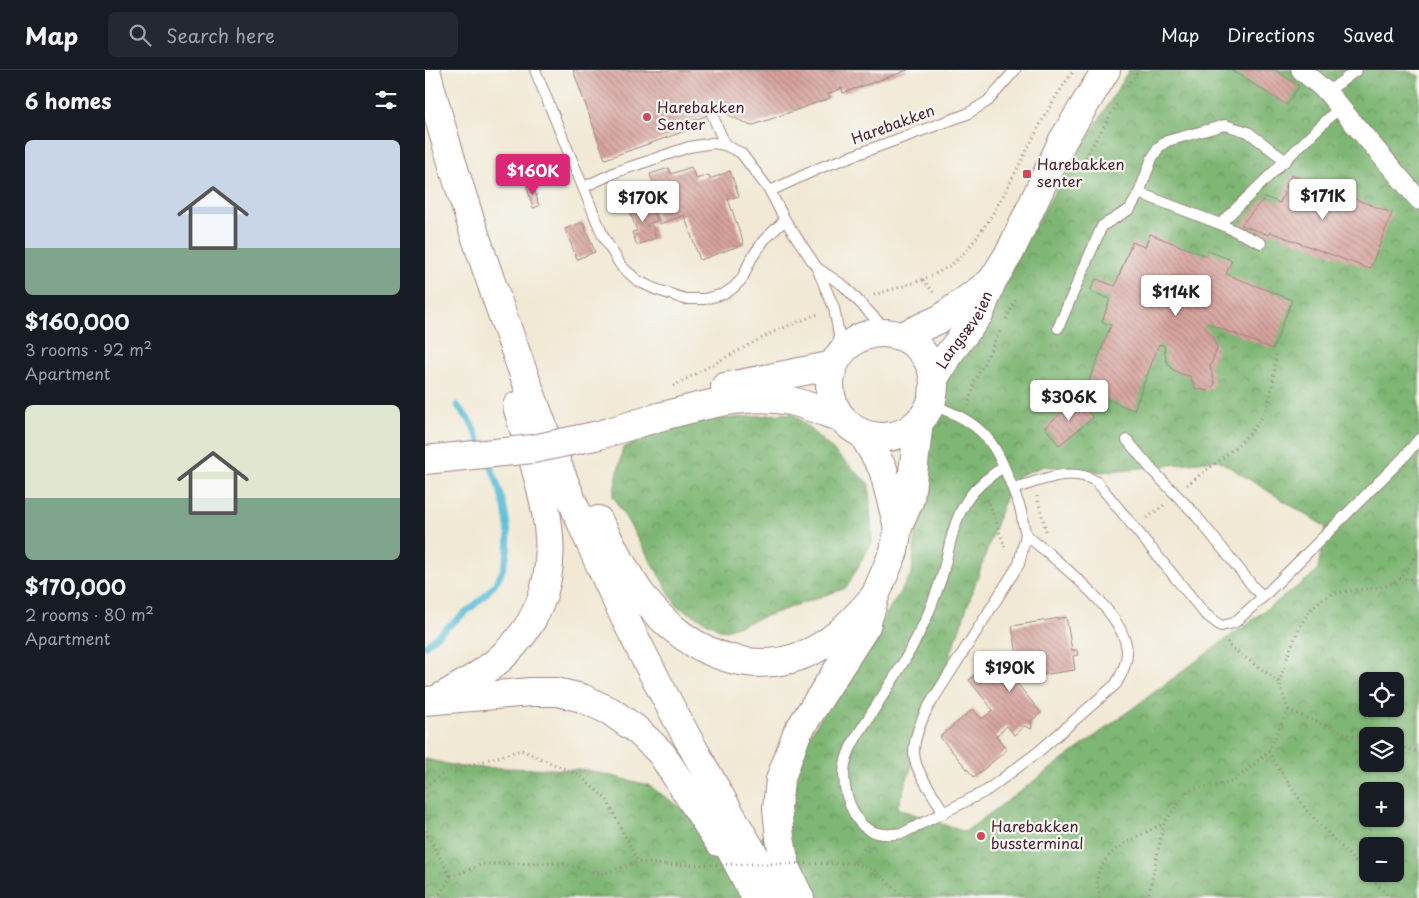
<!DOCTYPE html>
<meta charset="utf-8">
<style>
:root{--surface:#171b24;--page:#242831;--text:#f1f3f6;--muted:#9ea1a6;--line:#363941;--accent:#db2777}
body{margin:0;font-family:"Playpen Sans",sans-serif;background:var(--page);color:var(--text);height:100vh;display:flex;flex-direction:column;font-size:19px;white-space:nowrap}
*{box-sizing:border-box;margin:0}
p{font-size:16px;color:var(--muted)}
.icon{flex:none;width:28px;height:28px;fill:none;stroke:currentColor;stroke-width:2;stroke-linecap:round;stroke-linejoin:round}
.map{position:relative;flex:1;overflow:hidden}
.side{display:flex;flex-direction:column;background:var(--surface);width:425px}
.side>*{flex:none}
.controls{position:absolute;left:934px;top:602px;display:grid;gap:10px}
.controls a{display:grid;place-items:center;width:45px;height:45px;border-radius:8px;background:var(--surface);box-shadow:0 1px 4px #0004;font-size:25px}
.price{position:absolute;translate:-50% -42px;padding:0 11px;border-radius:5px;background:#fff;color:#222;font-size:16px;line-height:32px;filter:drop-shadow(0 1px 2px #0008)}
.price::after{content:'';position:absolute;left:50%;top:30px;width:15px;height:11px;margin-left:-8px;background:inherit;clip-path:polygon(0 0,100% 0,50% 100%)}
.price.on{background:var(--accent);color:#fff}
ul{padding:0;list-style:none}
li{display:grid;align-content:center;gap:10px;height:265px;padding:0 25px}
li span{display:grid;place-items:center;height:155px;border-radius:8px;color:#555}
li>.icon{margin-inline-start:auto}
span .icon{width:90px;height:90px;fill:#fffc;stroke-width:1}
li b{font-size:21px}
h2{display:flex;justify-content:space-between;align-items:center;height:60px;padding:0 25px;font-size:21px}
header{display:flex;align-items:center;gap:30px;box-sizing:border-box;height:70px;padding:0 25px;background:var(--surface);border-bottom:1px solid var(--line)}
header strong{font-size:24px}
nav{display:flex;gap:28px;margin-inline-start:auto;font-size:18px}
.search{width:350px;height:45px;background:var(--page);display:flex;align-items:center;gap:12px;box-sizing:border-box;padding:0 18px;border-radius:8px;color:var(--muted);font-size:19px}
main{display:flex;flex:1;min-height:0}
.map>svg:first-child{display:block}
.forest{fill:url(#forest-crowns);stroke:#646a4f;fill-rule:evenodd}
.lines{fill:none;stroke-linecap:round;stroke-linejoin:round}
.stream{stroke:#58bcd6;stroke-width:6}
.building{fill:url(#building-back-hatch)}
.lane-casing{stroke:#9e8480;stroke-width:12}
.street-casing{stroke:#9e8480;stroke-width:21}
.primary-casing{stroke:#9e8480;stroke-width:30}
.highway-casing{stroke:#9e8480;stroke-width:30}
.path{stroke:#9e8480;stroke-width:3;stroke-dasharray:1 4;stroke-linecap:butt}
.lane{stroke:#fff;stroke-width:10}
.street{stroke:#fff;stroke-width:19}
.primary{stroke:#fff;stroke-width:28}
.highway{stroke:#fff;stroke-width:28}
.primary-bridge-casing{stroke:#9e8480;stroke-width:30;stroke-linecap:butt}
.path-bridge{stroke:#9e8480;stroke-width:3;stroke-dasharray:1 4;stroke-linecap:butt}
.primary-bridge{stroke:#fff;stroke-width:28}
.poi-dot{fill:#d1495b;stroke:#f6f6f2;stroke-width:2}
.labels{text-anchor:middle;stroke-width:4.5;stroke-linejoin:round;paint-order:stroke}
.poi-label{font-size:15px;fill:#4a1f2b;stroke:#f6f6f2;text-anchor:start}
.street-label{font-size:15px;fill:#4a1f2b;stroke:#f6f6f2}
</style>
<header>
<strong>Map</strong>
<div class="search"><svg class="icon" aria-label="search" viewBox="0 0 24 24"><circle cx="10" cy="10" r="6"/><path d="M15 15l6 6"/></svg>Search here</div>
<nav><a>Map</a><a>Directions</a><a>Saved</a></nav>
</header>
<main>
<section class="side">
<h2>6 homes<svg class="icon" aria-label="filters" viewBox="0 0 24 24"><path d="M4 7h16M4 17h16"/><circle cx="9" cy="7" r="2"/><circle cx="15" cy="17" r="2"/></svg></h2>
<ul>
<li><span style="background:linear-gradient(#c9d6e8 70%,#7fa58c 0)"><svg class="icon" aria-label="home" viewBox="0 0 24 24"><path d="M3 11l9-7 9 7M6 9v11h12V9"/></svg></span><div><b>$160,000</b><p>3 rooms · 92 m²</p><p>Apartment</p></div></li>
<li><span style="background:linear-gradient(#dfe7d0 60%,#7fa58c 0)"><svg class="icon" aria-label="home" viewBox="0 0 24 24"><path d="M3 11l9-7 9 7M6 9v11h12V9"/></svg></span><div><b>$170,000</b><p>2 rooms · 80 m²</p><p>Apartment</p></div></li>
</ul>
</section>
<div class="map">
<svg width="994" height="828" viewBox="0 0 994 828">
<defs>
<pattern id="forest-crowns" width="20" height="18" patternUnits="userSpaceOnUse" patternTransform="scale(1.25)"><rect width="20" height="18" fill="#7eb673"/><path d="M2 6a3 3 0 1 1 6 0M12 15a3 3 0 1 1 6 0" fill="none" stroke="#69935f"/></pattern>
<pattern id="building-back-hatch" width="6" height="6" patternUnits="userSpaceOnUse" patternTransform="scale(1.25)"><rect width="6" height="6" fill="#d6a39d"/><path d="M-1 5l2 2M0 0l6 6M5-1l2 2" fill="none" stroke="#b08480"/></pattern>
</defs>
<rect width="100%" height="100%" fill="#f6f6f2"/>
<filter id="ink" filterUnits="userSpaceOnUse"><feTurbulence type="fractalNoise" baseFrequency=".02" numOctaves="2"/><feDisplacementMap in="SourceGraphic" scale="10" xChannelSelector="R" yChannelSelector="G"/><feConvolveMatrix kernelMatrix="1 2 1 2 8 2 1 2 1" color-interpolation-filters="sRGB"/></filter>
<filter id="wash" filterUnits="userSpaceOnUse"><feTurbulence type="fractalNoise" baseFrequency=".0096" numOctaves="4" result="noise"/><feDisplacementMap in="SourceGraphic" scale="20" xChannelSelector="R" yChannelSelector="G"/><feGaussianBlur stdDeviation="1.12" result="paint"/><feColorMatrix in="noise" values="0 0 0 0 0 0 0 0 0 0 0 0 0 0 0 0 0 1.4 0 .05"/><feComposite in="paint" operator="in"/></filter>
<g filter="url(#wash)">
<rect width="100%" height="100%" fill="#f1e9d5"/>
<!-- forest -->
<g class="forest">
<path d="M704,0H980L994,6V828H0V689L36,697L162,700L223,715L328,787L376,679L487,503L497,396L526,293ZM793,390L901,457L892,502L540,762L472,738L581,426L593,406L619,396L676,402ZM942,611H970V639H942ZM942,666H970V694H942ZM942,721H970V749H942ZM942,776H970V804H942Z"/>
<polygon points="368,343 444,414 447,472 421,518 298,561 252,536 188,426 198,378 260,352"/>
</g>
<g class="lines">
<!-- stream -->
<g class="stream">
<polyline points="32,335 45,351 58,378"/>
<path d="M0,576C22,555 50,539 69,515C96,481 79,425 63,390"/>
</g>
</g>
<g id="blocks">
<!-- building -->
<g class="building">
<polygon points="148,0 483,0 418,23 417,18 403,24 405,28 326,56 302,44 300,39 270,50 272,57 180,89"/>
<polygon points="806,0 850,0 874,16 862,35"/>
<polygon points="266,97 271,109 284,105 285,109 305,101 314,126 303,129 319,174 275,190 259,145 235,154 226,130 233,127 225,104 244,98 246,104"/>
<polygon points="866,105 967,143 945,199 845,162 844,165 816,155 840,127 855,133"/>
<polygon points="108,114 114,136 108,138 102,116"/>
<polygon points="225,133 232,151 221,155 222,157 227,155 231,168 212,175 207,162 212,161 204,140"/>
<polygon points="158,152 170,182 152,189 140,159"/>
<polygon points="725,164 781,186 783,181 807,190 801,204 867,230 848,279 782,253 780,257 788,266 792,279 785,297 790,314 783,321 771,319 765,306 756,304 747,299 741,290 739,276 734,274 709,340 660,321 686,255 677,252 685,229 665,221 671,209 690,216 707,172 720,177"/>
<polygon points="653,329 668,348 634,375 620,357"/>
<polygon points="641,547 647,580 652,580 653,585 648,586 650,600 596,608 591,612 616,643 606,651 607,659 599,656 589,665 582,656 571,666 582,680 549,707 515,667 548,639 557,649 568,640 544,610 570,588 580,600 593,589 587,556"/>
</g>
</g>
</g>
<g filter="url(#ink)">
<use href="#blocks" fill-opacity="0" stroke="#9e8480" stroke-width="1"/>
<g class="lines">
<defs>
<g id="lane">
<polyline points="110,0 178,166 196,196 213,211 230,219 260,229 279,229 299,224 308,218 317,209 326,189 339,170 360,150"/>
<polyline points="902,22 932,0"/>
<polyline points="287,44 300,75"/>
<polyline points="159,117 191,102 264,77 288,73 300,75 316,83 345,121 360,150 392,198 409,238 417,282"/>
<polyline points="345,121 397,97 542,44 563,31 590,0"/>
<polyline points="714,123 795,154 836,173"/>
<polyline points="795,154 915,37"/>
<polyline points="392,198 419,216 464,263"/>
<polyline points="633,258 677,156 705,139 714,123 727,88 734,77 742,71 800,55 823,62 861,91"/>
<path d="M506,335C525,341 547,350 561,367C576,383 586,415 594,435C598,444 597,458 602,465C607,471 616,477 622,482C647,504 701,547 702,582C702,594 697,604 691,614L613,682L561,721L478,763C458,766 440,765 430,745C421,729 417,713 420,694C424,675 438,657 448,641C466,613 484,585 498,555C505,541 511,524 516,509C525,479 527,446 549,421C557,412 568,404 578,397"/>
<polyline points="702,370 727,400 769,443 830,519 839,526"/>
<path d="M588,419C615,411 646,395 672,412L780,544L796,556L809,553L839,526L979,387L994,369"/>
<path d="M519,743C493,697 476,692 502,639L594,494L601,464"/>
</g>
<polyline id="street" points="876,0 902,22 994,130"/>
<g id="primary">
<circle cx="457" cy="315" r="52"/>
<polyline points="477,266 515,249 567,211"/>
<path id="s1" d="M509,309L523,285L555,243L567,211L585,182L638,70L681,0"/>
<polyline points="300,317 409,295"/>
<path d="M234,347C277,336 321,322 366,331C383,335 400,343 417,348"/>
</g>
<g id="highway">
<path d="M1,0C25,94 56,186 89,277C112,341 135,405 163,468C216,590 286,714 355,828"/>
<polyline points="437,363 458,399 473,457"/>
<path d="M173,450C187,475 199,500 215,523C262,588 345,620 413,564C426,553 438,539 450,526"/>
<path d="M15,628C37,615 60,603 78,586C157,512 117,423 92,336"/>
<polyline points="0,631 106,622 132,622 157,628 185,641 212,660 236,683 294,772"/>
<polyline points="290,750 331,828"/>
<polyline points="375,828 361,799 355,768 352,738 355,710 372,663 441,556 450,526 469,481 473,457 485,429 494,351"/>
</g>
</defs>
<!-- lane casing -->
<use href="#lane" class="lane-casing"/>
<!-- street casing -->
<use href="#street" class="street-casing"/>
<!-- primary casing -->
<use href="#primary" class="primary-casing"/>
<!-- highway casing -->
<use href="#highway" class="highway-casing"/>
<!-- path -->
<g class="path">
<polyline points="702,16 714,0"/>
<polyline points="653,100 692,34"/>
<polyline points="498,210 510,224"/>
<path d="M449,225C474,217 502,211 524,196C561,171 596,89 618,49C627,32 638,16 649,0"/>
<polyline points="581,249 592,227"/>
<polyline points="248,316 348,262 395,243"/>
<polyline points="543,336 550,311 576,259"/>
<path d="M762,415C787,395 831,367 842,337C848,320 849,301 851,283"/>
<polyline points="612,426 621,461"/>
<polyline points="563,429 581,480"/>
<polyline points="722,448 739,435"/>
<polyline points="975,508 994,510"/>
<path d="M854,612C863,587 874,543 899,528C921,515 958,525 976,507C983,500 988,489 994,481"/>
<polyline points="863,640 921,664 942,670"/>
<polyline points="970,676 994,682"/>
<polyline points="843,682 882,741 965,828"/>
<polyline points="0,717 21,702 96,680 154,705 182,730 213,792 241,795"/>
<polyline points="0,761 26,807"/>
<polyline points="442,775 428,793 451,801 480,828"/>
<polyline points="12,828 26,807 58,794 136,793 176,804 213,792"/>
<path d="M675,828C660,785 708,770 739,753"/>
<polyline points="723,828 739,753 764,720 808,712 843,682 863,640 854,612 804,576 802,571"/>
</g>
<!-- lane -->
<use href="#lane" class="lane"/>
<!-- street -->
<use href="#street" class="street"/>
<!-- primary -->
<use href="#primary" class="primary"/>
<!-- highway -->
<use href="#highway" class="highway"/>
<defs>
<polyline id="primary-bridge" points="0,390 108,379 174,365 234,347"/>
</defs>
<!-- primary-bridge casing -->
<use href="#primary-bridge" class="primary-bridge-casing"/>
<!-- path-bridge -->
<polyline class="path-bridge" points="241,795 428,793"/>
<!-- primary-bridge -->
<use href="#primary-bridge" class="primary-bridge"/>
</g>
</g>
<!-- markers -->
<g class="poi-dot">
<circle cx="222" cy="47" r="5"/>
<rect x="597" y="99" width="10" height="10" rx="2.5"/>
<circle cx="556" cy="766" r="5"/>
</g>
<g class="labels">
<!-- poi labels -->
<g class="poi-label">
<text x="232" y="43">Harebakken<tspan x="232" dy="17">Senter</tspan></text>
<text x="612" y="100">Harebakken<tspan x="612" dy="17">senter</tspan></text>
<text x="566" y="762">Harebakken<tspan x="566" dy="17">bussterminal</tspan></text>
</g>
<!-- street labels -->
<g class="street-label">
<text transform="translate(468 55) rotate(-20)" y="5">Harebakken</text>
<text dy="5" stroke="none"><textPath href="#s1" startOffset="58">Langsæveien</textPath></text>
</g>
</g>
</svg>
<div class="controls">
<a><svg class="icon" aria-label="locate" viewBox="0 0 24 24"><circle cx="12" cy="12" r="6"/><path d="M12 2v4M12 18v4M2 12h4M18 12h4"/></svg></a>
<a><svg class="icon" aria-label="layers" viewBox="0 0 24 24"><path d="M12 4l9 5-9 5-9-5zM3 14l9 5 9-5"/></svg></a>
<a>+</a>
<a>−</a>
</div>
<b class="price on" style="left:108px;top:126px">$160K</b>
<b class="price" style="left:898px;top:151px">$171K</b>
<b class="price" style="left:218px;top:153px">$170K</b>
<b class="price" style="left:751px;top:247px">$114K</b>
<b class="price" style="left:644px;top:352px">$306K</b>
<b class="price" style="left:585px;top:623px">$190K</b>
</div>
</main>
